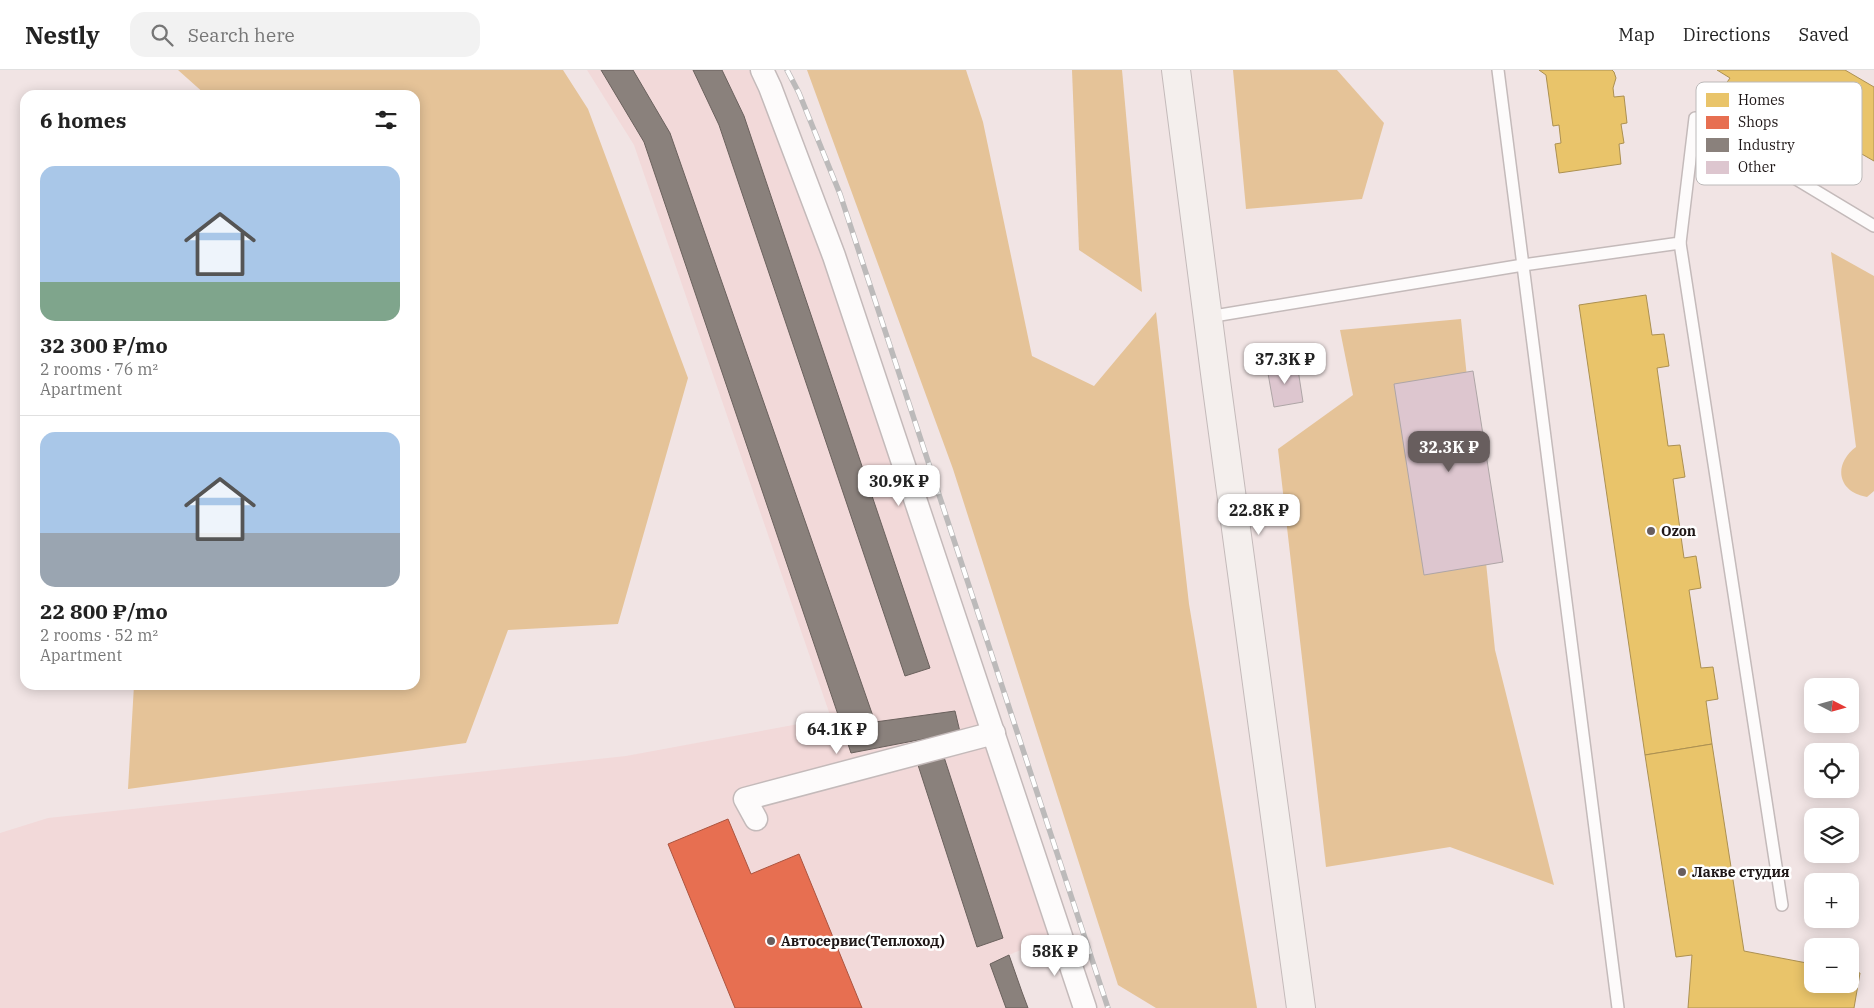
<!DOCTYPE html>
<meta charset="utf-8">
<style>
:root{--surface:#fff;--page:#f2f2f2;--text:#222;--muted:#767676;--line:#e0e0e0;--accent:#685e5e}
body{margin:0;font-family:"IBM Plex Serif",serif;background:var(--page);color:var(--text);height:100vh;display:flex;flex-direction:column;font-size:19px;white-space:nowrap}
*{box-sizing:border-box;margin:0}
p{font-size:16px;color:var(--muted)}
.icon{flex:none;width:28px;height:28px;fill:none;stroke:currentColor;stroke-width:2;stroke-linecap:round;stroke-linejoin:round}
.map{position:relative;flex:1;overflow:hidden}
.sheet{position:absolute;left:20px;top:20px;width:400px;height:600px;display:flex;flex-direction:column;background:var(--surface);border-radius:15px;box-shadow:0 2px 12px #0003}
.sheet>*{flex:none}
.needle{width:32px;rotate:96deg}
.fabs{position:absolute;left:1804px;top:608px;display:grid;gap:10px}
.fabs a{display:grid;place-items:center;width:55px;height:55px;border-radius:10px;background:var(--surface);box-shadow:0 2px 12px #0003;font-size:25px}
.price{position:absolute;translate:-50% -42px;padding:0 11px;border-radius:10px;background:#fff;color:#222;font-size:16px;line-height:32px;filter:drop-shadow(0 1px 2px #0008)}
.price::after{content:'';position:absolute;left:50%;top:30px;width:15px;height:11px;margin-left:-8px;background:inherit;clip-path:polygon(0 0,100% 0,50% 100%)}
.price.selected{background:var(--accent);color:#fff}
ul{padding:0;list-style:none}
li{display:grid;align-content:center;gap:10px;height:265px;padding:0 20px}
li+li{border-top:1px solid var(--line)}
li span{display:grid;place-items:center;height:155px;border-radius:15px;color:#555}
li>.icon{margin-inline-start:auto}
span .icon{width:90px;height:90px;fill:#fffc;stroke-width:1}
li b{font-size:21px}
h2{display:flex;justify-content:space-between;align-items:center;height:60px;padding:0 20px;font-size:21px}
header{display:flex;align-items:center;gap:30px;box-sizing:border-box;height:70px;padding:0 25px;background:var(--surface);border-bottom:1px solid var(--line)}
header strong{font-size:24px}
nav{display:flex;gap:28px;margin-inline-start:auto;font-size:18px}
.search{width:350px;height:45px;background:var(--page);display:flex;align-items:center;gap:12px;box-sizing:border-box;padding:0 18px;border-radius:15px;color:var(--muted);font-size:19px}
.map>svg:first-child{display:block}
.built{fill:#f2d9d9}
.green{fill:#e5c398}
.homes{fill:#e9c46a;stroke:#ac9051}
.shops{fill:#e76f51;stroke:#ab543f}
.industry{fill:#8a817c;stroke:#6a615d}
.building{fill:#ddc6cf;stroke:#aea5a6}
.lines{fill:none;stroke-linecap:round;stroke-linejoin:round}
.lane-casing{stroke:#c4baba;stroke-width:14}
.street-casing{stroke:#c4baba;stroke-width:25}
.secondary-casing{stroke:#c4baba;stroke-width:30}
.lane{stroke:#fdfbfb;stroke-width:11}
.street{stroke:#fdfbfb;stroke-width:22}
.secondary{stroke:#f4efed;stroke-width:28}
.rail-casing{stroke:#bcbaba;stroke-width:5.5}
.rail{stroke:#fff;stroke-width:4;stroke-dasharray:11;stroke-linecap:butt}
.poi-dot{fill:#685e5e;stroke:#fff;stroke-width:2}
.labels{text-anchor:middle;stroke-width:5;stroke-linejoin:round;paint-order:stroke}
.poi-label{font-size:14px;font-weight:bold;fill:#1e1616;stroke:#fff;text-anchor:start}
.key{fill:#fff;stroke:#bcb9b9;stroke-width:1}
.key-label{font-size:14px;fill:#1e1616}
</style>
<header>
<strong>Nestly</strong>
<div class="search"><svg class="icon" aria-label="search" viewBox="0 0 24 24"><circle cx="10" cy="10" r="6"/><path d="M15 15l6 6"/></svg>Search here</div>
<nav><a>Map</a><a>Directions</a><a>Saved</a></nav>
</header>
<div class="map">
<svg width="1874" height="938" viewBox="0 0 1874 938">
<rect width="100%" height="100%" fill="#f1e4e4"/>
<!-- built -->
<polygon class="built" points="587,0 762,0 1060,863 1009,885 1028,938 0,938 0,763 48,748 626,686 831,648 634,75"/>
<!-- green -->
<g class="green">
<polygon points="178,0 563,0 588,39 688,308 618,554 508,560 466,673 128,719 134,615 415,615 415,409 418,406 415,377 415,25 206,25"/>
<polygon points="807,0 966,0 983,52 1032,286 1094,316 1156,242 1189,534 1257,938 1156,938 1118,915 953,399"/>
<polygon points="1072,0 1122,0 1142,222 1079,180"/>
<polygon points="1233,0 1337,0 1384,53 1362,129 1246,139"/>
<path d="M1831,182L1874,206V421L1867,427C1837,422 1833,394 1856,377Z"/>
<polygon points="1461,249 1495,580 1554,815 1450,777 1326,797 1278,379 1353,325 1340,260"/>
</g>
<!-- homes -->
<g class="homes">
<polygon points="1539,0 1612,0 1614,2 1616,8 1613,18 1614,27 1624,26 1627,53 1621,54 1624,73 1619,74 1621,94 1559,103 1555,74 1561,73 1559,55 1553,56 1546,5"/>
<polygon points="1717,0 1845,0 1874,17 1874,91 1860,83 1853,94 1830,80 1835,71 1753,20 1746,32 1723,18 1730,8"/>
<polygon points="1646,225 1652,265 1664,264 1669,296 1657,298 1668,376 1680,375 1685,407 1673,409 1684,488 1696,486 1701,518 1689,520 1701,598 1713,597 1718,629 1706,631 1712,674 1645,685 1579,235"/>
<polygon points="1712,674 1744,881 1812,894 1812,914 1850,914 1850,901 1860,903 1854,938 1688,938 1692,885 1676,887 1645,685"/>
</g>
<!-- shops -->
<polygon class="shops" points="728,749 751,804 799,784 862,938 735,938 668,774"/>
<!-- industry -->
<g class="industry">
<polygon points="601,0 633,0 670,63 875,652 955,641 960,662 851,683 644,72"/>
<polygon points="693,0 722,0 744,46 930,598 905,606 719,55"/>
<polygon points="944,687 1003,868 977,877 918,695"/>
<polygon points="1009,885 1022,922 1028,938 1006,938 990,894"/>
</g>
<!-- building -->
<g class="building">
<polygon points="1297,293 1303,332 1274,337 1267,298"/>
<polygon points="1473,301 1503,492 1424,505 1394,314"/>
</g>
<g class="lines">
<defs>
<g id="lane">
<polyline points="1498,0 1618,938"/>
<polyline points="1680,173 1782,835"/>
<polyline points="1208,247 1523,195 1680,173 1695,48 1874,156"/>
</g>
<g id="street">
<polyline points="762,0 770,17 834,186 1085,938"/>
<polyline points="756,749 745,729 994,663"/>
</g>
<polyline id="secondary" points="1176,0 1216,311 1301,938"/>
</defs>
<!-- lane casing -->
<use href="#lane" class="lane-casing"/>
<!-- street casing -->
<use href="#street" class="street-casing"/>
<!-- secondary casing -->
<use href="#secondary" class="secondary-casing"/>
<!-- lane -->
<use href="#lane" class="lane"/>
<!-- street -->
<use href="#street" class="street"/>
<!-- secondary -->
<use href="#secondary" class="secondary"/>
<defs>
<polyline id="rail" points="787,0 799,23 840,124 1108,938"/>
</defs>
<!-- rail casing -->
<use href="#rail" class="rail-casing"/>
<!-- rail -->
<use href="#rail" class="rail"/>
</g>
<!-- markers -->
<g class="poi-dot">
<circle cx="1651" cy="461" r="5"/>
<circle cx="1682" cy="802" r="5"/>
<circle cx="771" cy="871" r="5"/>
</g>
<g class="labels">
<!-- poi labels -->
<g class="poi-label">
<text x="1661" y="466">Ozon</text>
<text x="1692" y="807">Лакве студия</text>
<text x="781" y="876">Автосервис(Теплоход)</text>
</g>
</g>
<!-- legend -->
<rect x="1696" y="12" width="166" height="103" rx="8" class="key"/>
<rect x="1706" y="23" width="23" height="14" fill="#e9c46a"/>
<rect x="1706" y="46" width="23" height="13" fill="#e76f51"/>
<rect x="1706" y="68" width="23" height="14" fill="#8a817c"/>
<rect x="1706" y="91" width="23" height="13" fill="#ddc6cf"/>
<g class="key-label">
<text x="1738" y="35">Homes</text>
<text x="1738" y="57">Shops</text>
<text x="1738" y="80">Industry</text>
<text x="1738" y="102">Other</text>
</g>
</svg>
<div class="fabs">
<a><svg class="needle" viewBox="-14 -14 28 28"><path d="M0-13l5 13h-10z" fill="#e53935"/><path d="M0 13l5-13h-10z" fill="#767676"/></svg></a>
<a><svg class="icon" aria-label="locate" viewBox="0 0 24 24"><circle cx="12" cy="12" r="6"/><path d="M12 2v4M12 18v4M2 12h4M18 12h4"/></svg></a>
<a><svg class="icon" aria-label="layers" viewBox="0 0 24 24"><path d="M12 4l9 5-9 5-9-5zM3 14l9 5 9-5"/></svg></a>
<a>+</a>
<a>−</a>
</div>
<b class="price" style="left:1285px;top:315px">37.3K ₽</b>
<b class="price selected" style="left:1449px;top:403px">32.3K ₽</b>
<b class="price" style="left:899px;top:437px">30.9K ₽</b>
<b class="price" style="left:1259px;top:466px">22.8K ₽</b>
<b class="price" style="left:837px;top:685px">64.1K ₽</b>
<b class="price" style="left:1055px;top:907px">58K ₽</b>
<section class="sheet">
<h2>6 homes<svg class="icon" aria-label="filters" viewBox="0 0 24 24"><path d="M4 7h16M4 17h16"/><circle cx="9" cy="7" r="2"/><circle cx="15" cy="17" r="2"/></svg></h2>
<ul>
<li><span style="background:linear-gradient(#a9c7e8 75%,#7fa58c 0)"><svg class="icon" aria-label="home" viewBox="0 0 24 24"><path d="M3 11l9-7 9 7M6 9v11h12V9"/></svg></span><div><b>32 300 ₽/mo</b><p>2 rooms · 76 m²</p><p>Apartment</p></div></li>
<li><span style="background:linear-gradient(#a9c7e8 65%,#9aa5b1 0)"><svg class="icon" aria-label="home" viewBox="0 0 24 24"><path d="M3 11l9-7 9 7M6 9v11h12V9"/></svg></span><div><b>22 800 ₽/mo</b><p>2 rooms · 52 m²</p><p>Apartment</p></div></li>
</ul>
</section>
</div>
